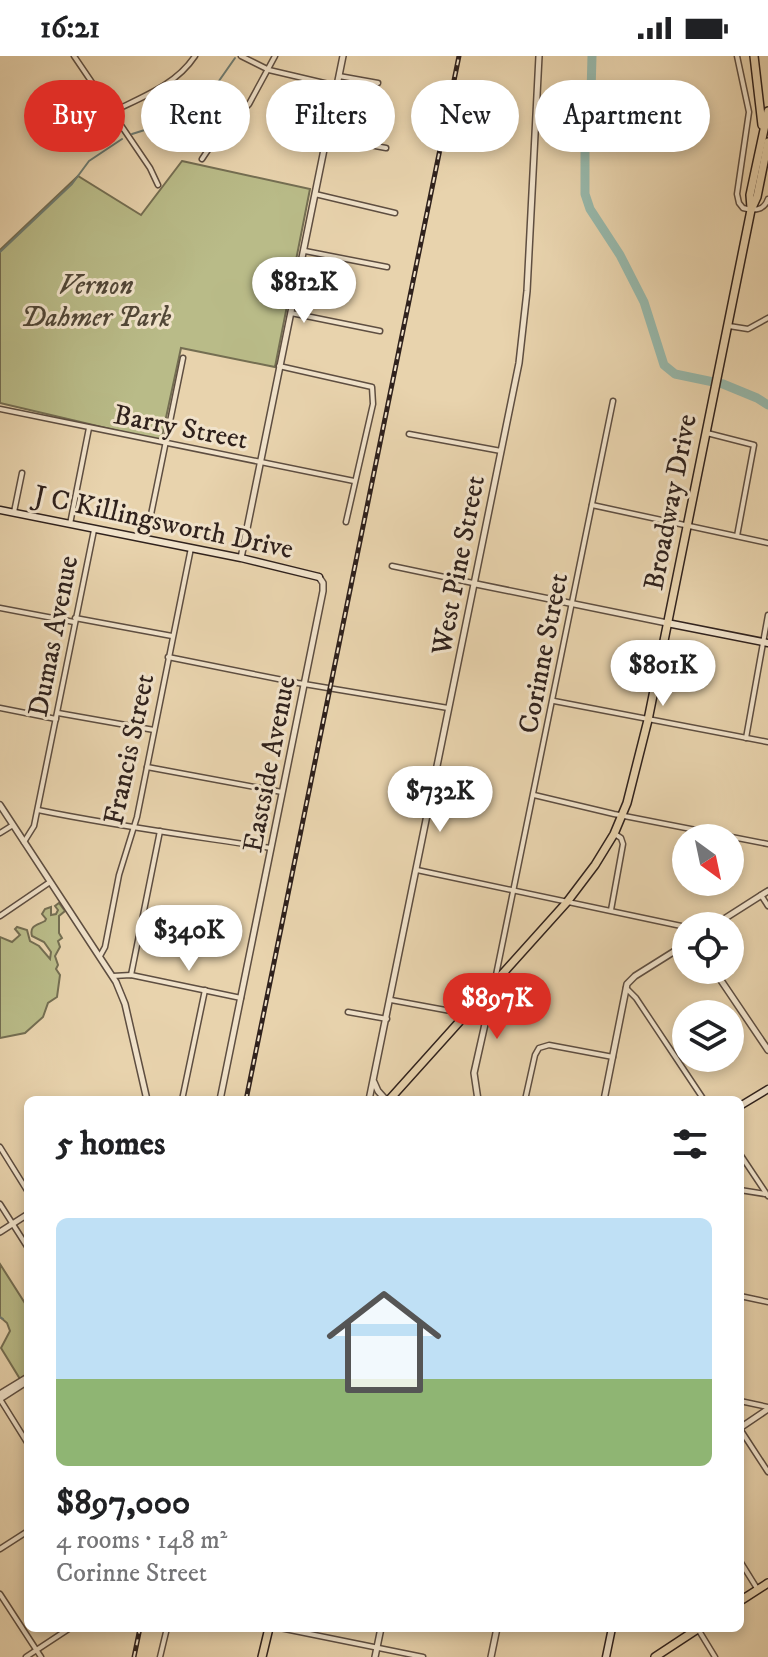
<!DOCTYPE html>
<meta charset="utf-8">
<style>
:root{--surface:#fff;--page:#f6f6f6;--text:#202124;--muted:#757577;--line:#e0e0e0;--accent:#d93025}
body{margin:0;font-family:"IM FELL DW Pica",serif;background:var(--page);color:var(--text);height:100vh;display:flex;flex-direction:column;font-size:30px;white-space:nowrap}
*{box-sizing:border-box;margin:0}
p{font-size:26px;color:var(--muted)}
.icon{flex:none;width:44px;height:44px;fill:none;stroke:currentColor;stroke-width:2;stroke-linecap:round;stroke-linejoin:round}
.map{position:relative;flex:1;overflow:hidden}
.drawer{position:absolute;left:24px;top:1040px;width:720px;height:536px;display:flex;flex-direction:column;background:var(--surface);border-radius:12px;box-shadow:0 4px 12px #0003}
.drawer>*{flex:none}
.banner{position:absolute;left:24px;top:24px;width:720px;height:72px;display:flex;gap:16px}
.needle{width:52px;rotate:147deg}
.tools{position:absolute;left:672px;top:768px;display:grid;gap:16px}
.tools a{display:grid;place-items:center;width:72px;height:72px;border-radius:50%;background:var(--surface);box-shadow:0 4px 12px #0003;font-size:40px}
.price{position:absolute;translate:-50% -68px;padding:0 18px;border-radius:28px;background:#fff;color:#222;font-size:26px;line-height:52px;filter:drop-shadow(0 2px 4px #0008)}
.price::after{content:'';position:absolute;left:50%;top:48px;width:24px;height:18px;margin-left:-12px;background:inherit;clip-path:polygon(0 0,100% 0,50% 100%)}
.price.selected{background:var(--accent);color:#fff}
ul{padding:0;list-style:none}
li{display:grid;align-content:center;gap:16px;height:424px;padding:0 32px}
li+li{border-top:2px solid var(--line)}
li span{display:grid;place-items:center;height:248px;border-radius:12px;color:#555}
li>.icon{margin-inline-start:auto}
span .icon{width:144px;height:144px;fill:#fffc;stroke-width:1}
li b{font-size:34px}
h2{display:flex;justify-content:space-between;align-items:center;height:96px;padding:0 32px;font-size:34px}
.chip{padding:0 28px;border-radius:36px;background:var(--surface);box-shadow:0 4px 12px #0003;font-size:28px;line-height:72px}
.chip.selected{background:var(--accent);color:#fff}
.status{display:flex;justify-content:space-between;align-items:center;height:56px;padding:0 40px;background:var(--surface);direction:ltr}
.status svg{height:22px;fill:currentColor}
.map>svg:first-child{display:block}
.green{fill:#b9bb88;stroke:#746e52;stroke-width:2}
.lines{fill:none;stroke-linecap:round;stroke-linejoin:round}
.stream{stroke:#6e7c72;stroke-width:2}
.river{stroke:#97b8ab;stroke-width:9}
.minor-casing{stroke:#5e4e41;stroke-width:7}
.tertiary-casing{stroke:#5e4e41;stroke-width:8}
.secondary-casing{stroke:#30221d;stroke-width:9}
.primary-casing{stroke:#30221d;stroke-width:10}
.minor{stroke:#f0e2ca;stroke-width:4}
.tertiary{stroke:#f0e2ca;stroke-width:5}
.secondary{stroke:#f0e2ca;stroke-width:6}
.primary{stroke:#e8d3ad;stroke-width:7}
.rail-casing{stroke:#30221d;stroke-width:5}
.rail{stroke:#f0e2ca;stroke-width:2;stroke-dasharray:6;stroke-linecap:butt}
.labels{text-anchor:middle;stroke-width:6;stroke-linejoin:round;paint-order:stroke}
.park-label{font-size:28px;font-style:italic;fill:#524838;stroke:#f0e2ca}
.street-label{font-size:28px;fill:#30221d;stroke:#f0e2ca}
</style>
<div class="status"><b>16:21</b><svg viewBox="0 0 49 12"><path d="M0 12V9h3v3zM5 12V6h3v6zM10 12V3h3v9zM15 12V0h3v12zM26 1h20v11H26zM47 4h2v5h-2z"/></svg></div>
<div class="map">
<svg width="768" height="1601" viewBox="0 0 768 1601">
<rect width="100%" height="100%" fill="#e8d3ad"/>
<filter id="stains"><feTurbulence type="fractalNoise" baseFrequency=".0025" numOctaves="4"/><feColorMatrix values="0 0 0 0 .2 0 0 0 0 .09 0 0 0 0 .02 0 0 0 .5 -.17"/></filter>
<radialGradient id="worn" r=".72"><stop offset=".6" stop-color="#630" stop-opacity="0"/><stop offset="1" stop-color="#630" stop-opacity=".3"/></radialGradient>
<!-- green -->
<g class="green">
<polygon points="182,105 310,133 275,311 181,292 161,385 0,347 0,194 78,120 141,159"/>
<path d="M59,847L65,855L59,860V877L62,882L58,885L60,891L55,900L58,909L56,913L60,919L57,941L48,947L43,961L25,977L0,982V881L12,886L20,879L15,873L17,871L27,874L30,885L39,890L50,903L51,896L44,886L32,880C29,869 38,869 45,865L46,863L42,858L45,853L51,851V859L56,858L58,854L55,850Z"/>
<polygon points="0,1208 28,1252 28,1317 20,1323 1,1292 10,1275 7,1267 0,1261"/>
</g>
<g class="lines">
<!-- stream -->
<g class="stream">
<polyline points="132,78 180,63 214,32 235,2"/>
<polyline points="0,196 72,128 89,105 122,83"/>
<polyline points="0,1261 3,1263"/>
</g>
<!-- river -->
<polyline class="river" points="592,0 590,73 585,96 585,138 590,153 620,199 644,246 664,309 675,318 723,328 757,342 768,349"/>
<defs>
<g id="minor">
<polyline points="74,0 150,112 158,129"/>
<polyline points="241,0 269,14 337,30"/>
<path d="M737,0L749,56L737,138L739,147L743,152C754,155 764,155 768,143"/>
<polyline points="339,20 378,27"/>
<path d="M112,56C142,41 176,29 195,0"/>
<polyline points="327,81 386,92"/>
<polyline points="355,86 367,26"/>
<polyline points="202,103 216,82 249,48 275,0"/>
<polyline points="315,138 395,157"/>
<polyline points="305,195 387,211"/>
<polyline points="291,257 380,275"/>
<polyline points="729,270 748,273 768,262"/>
<polyline points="279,310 372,331 373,348 346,466"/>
<polyline points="0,353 354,425"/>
<polyline points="707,377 754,389 737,480"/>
<polyline points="409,378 501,395"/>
<polyline points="592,449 768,487"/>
<polyline points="14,456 22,417"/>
<polyline points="70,468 89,372"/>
<polyline points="146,483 183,302"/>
<polyline points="392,510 473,527"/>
<polyline points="0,552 74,566"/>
<polyline points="75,562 172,580"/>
<polyline points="168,601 298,627 448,652"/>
<polyline points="554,645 768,686"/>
<polyline points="0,652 56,663"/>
<polyline points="58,657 154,674"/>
<polyline points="746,682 768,559"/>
<polyline points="147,711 282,736"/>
<polyline points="534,739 614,758 768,788"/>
<path d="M38,754C115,770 193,780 271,792"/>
<polyline points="0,777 13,769"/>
<polyline points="24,786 34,770 94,474"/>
<polyline points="417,814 686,871"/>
<polyline points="761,839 768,850"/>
<polyline points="611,854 623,788 621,782 615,778"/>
<polyline points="0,860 50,826"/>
<polyline points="100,900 105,891 119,819 137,761 191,492"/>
<polyline points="131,919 160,775"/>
<polyline points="113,920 131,919 241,942"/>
<polyline points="495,924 613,345"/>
<polyline points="626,932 636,942 704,1044"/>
<polyline points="391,944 467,958 486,964"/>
<polyline points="348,956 387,963"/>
<polyline points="182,1044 205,934"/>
<polyline points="525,1044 535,999 539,992 549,989 613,1001"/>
<polyline points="0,1091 28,1136"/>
<polyline points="740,1098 768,1140"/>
<polyline points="740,1134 765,1138"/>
<polyline points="0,1148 28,1192"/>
<polyline points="740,1240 768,1246"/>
<polyline points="0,1343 28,1388"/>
<polyline points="740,1345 768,1351"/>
<polyline points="740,1373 768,1416"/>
<polyline points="0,1493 28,1475"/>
<polyline points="740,1505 758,1534"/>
<polyline points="0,1538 41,1601"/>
<polyline points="280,1572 423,1601"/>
<polyline points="698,1573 715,1601"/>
<polyline points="26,1601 70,1572"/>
<polyline points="160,1601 167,1572"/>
</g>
<g id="tertiary">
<polyline points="241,502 343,0"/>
<polyline points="476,528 667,567"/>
<polyline points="0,749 116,926 125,948 147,1044"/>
<polyline points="713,870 768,835"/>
<polyline points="714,914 768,994"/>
<polyline points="374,1026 378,1035 386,1044"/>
<polyline points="220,1044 323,535 323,527 319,521"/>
<polyline points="369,1044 519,307 527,235 539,0"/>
<polyline points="478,1044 474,1017 494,928"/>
<polyline points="604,1044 627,928 635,920 686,888"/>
<polyline points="0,1176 28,1158"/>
<polyline points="0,1338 28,1321"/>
<polyline points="0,1343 28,1325"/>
<polyline points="740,1372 768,1353"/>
<polyline points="375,1601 381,1572"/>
<polyline points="491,1601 497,1572"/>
</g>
<g id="secondary">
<polyline points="0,454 241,502 319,521"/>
<polyline points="667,567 768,587"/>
<polyline points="740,1050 768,1033"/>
<polyline points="606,1601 612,1572"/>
</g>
<g id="primary">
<polyline points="754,0 762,69"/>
<polyline points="751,152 750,139 768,55"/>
<polyline points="389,1044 567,846 595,809 614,778 627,747 648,664 751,154 757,141 768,86"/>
<polyline points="740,1545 768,1527"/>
<polyline points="262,1601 269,1572"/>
<polyline points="655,1601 699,1572"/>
</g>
</defs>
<!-- minor casing -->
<use href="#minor" class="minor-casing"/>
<!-- tertiary casing -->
<use href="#tertiary" class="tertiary-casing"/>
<!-- secondary casing -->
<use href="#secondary" class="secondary-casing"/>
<!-- primary casing -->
<use href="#primary" class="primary-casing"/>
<!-- minor -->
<use href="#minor" class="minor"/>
<!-- tertiary -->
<use href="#tertiary" class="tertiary"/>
<!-- secondary -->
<use href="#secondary" class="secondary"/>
<!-- primary -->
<use href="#primary" class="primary"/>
<defs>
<g id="rail">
<polyline points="246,1044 459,0"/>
<polyline points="134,1601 140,1572"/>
</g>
</defs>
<!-- rail casing -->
<use href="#rail" class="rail-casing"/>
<!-- rail -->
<use href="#rail" class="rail"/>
</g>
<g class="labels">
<!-- park labels -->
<g class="park-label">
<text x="96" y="238">Vernon<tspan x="96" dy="32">Dahmer Park</tspan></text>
</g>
<!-- street labels -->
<g class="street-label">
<text transform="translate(181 370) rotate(11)" y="10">Barry Street</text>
<text transform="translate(669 446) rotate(-79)" y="10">Broadway Drive</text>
<text transform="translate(164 465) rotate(12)" y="10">J C Killingsworth Drive</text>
<text transform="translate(457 509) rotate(-79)" y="10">West Pine Street</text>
<text transform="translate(52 580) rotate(-79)" y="10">Dumas Avenue</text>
<text transform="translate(542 597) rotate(-79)" y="10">Corinne Street</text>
<text transform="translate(128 693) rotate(-78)" y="10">Francis Street</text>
<text transform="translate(268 708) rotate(-79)" y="10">Eastside Avenue</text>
</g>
</g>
<rect width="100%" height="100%" filter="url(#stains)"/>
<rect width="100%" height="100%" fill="url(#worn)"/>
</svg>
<div class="tools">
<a><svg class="needle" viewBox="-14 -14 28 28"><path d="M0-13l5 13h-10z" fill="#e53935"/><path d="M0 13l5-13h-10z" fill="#757577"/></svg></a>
<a><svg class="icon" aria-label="locate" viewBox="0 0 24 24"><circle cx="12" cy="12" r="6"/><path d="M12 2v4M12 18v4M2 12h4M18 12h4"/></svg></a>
<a><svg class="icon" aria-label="layers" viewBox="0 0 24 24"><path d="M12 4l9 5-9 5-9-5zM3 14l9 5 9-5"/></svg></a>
</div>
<b class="price" style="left:304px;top:269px">$812K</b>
<b class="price" style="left:663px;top:652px">$801K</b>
<b class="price" style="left:440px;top:778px">$732K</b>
<b class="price" style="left:189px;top:917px">$340K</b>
<b class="price selected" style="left:497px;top:985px">$897K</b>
<div class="banner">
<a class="chip selected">Buy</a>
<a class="chip">Rent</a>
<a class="chip">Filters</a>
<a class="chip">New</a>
<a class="chip">Apartment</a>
</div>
<section class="drawer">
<h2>5 homes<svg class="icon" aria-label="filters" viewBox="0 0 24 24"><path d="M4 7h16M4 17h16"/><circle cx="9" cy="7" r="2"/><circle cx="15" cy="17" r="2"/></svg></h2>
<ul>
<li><span style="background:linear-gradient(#bfe0f5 65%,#8fb573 0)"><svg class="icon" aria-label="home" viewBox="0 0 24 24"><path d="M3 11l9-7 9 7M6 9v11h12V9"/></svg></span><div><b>$897,000</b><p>4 rooms · 148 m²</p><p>Corinne Street</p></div></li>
</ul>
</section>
</div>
